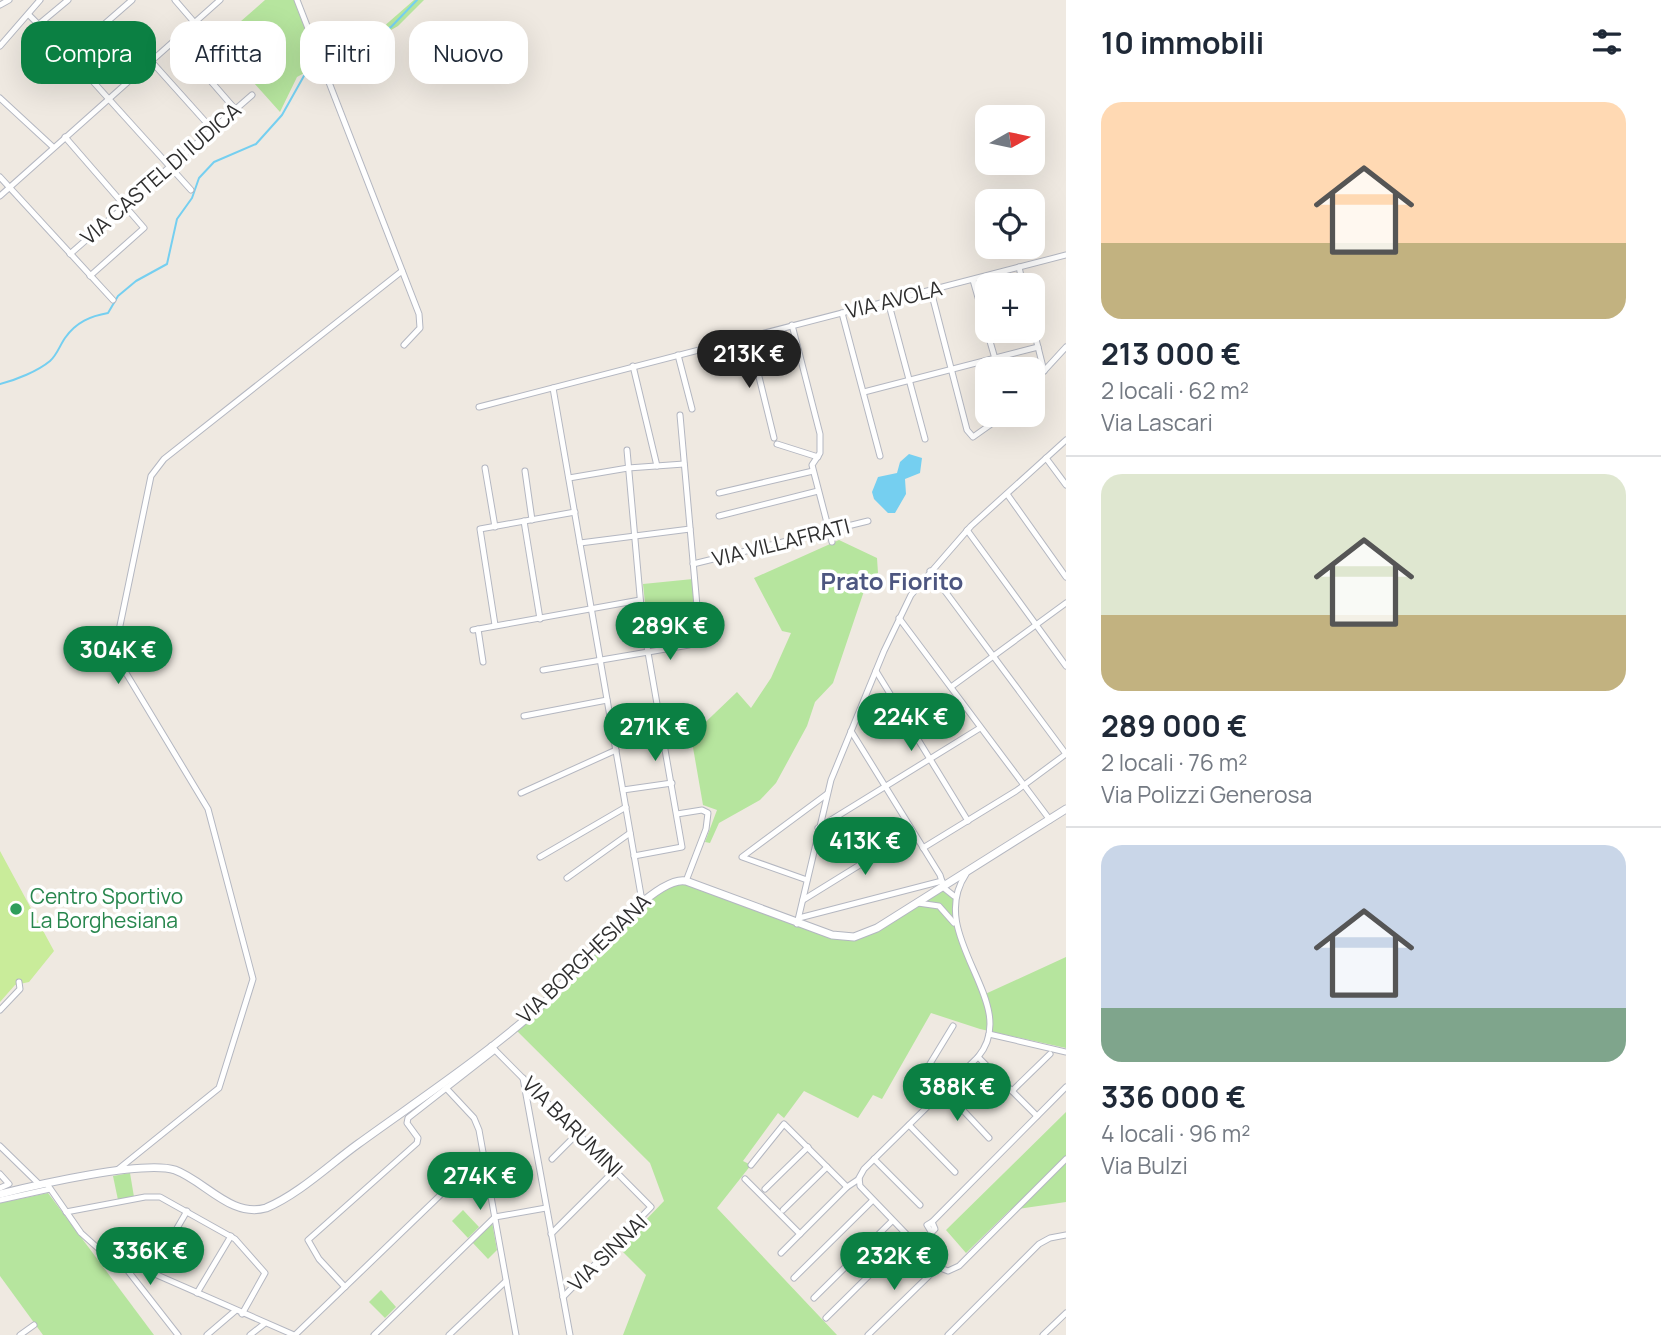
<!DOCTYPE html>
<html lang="it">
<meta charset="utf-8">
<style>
:root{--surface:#fff;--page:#f2f2f3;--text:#1f2937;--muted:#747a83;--line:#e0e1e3;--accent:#0b8043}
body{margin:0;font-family:Manrope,sans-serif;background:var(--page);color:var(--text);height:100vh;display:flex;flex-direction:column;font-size:26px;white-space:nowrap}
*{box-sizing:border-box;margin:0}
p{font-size:23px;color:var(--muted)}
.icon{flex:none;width:38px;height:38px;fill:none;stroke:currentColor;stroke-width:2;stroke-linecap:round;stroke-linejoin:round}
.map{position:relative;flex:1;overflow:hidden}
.panel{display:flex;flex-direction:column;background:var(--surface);width:595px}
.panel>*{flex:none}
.banner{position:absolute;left:21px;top:21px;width:665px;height:63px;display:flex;gap:14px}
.needle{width:46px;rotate:81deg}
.controls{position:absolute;left:975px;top:105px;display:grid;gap:14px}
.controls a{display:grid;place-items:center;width:70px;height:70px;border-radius:14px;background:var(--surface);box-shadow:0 7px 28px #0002;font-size:35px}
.price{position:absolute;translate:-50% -60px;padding:0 16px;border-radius:24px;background:var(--accent);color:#fff;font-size:23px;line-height:46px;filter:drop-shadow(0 2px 4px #0008)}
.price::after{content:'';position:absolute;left:50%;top:42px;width:21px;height:16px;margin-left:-10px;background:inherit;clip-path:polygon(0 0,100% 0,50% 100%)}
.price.current{background:#222;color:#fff}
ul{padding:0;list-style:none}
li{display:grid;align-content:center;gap:14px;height:371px;padding:0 35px}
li+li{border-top:2px solid var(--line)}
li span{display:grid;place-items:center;height:217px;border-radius:21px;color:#555}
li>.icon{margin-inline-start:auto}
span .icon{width:126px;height:126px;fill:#fffc;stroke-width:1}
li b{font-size:30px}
h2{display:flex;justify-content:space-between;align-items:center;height:84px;padding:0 35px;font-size:30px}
.chip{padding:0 24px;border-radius:21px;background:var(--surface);box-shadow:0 7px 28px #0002;font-size:24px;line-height:63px}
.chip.current{background:var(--accent);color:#fff}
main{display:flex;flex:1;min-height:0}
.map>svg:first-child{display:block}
.green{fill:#b6e59e}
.pitch{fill:#c9ec9a}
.water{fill:#75cff0}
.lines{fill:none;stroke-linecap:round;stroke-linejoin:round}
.stream{stroke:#75cff0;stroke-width:2}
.street-casing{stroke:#b4b7c1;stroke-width:7}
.secondary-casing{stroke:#b4b7c1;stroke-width:9}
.street{stroke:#fff;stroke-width:5}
.secondary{stroke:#fff;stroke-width:7}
.leisure-dot{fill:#2e9e5b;stroke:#fff;stroke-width:2.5}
.labels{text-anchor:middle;stroke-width:7;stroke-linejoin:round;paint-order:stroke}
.street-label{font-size:21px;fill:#2e2e2e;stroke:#fff}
.leisure-label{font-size:21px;fill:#27864d;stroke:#fff;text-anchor:start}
.quarter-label{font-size:24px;font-weight:bold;fill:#4d5680;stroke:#fff}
</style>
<main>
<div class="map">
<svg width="1066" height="1335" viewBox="0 0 1066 1335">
<rect width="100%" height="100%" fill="#efe9e1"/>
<!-- green -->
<g class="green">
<polygon points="265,0 294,0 319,65 297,77 280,112 217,42"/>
<polygon points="414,0 424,0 398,26 379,37 347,63 343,72 333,77 328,66 342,63"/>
<polygon points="839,540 877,558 878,573 870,579 864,591 833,683 815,702 807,726 776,783 760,800 719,823 710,843 705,842 717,810 703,805 691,736 737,692 751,708 771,678 791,633 782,631 754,578"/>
<polygon points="693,579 695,605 647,622 643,584"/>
<polygon points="676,880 797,924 854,937 944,888 954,898 956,926 983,995 1066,957 1066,1048 980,1029 931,1013 882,1099 873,1095 858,1118 804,1091 784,1118 778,1113 743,1161 751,1165 717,1208 837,1335 623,1335 646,1275 619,1248 664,1201 650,1163 517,1031 542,1009 643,900"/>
<polygon points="1066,1112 1066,1202 1010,1210 966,1253 946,1230"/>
<polygon points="130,1173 134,1197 118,1200 113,1176"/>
<polygon points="48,1193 154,1335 43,1335 0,1276 0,1203"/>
<polygon points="463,1210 479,1227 468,1238 452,1221"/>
<polygon points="492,1222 497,1250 488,1259 472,1242"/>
<polygon points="381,1290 396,1307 385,1318 369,1302"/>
</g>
<!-- pitch -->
<polygon class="pitch" points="0,851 54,951 29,982 15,985 0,1002"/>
<!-- water -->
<polygon class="water" points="909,454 922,458 920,473 905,479 906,494 895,513 888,513 874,499 872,492 878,477 897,473 900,462"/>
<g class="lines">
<!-- stream -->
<path class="stream" d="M0,384C16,380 38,371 50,361C57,355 60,345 65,338C76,322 91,316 108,313L118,296L136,281L167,264L177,219L192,198L199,178L214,162L256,144L282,115L305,74L343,67L375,35L391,27L417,0"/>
<defs>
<g id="street">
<polyline points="175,0 194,22"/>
<polyline points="297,0 419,314 420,328 404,345"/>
<polyline points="0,5 9,0"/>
<polyline points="29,15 69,55 191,190"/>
<polyline points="38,25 68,0"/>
<polyline points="175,40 235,109"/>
<polyline points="0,46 40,0"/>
<polyline points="69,55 132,0"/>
<polyline points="151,61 212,129"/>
<polyline points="0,98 53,147"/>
<polyline points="65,137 144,228 90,276"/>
<polyline points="0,177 113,300"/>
<polyline points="0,196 220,0"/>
<polyline points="70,254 252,95"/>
<polyline points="1019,267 1023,285"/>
<polyline points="973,280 987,329"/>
<polyline points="931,291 967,430 973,437 1004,415"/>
<polyline points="888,301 925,439"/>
<polyline points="842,313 880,456"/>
<polyline points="1032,323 1044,371"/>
<polyline points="792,325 820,434 820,453 812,465 832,542"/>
<polyline points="987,331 998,369"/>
<polyline points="749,336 774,438"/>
<polyline points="678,355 692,409"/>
<polyline points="633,366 657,466"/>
<polyline points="1032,384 1066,347"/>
<polyline points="553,388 642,901"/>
<polyline points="864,392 1038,347"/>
<polyline points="479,407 1066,255"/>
<polyline points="680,415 697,606"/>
<polyline points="777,444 818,457"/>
<polyline points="627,450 642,618 682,847 634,856"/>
<polyline points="1046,458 1066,485"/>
<polyline points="485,468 495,527"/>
<polyline points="525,471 532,520"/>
<polyline points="569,478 628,468 684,464"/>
<polyline points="719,493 813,471"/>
<polyline points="1007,494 1066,577"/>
<polyline points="719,516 818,491"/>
<polyline points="524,521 540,619"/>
<polyline points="967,530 1066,666"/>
<polyline points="580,543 690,529"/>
<polyline points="693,564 868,521"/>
<polyline points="899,618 1050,820"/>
<polyline points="495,625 480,529 575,512"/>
<polyline points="478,629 483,662"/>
<polyline points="473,630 640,600"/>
<polyline points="543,670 689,645 698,639 703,621"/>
<polyline points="876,671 968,821"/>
<polyline points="951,687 1066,603"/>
<polyline points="524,716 607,700"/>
<polyline points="851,731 940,875 944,888 954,896"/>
<polyline points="623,790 672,783"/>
<polyline points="521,793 616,750"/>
<polyline points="677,814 702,810 708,813 706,829 686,881"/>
<polyline points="818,828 980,728"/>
<polyline points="923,848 1016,791 1066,754 930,571"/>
<polyline points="540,857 626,807"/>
<path d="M966,874C924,937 1023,1003 978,1057L864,1169L859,1178L860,1186L938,1267L948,1271L959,1266L1066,1159"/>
<polyline points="567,878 630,833"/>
<polyline points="807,880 742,857 827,794"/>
<polyline points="803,900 913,832"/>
<polyline points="918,903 939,906 954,923"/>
<polyline points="799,918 942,881"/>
<polyline points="797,924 831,780 884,651 911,595 971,526 1066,440"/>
<polyline points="0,1010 20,989 19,982"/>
<polyline points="989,1034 1066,1052"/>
<polyline points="491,1046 651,1207 563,1297"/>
<polyline points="978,1057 1037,1116"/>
<polyline points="523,1078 570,1335"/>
<polyline points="952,1082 944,1074 932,1072 928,1067 953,1026"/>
<polyline points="446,1088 474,1118 479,1130 516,1335"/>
<polyline points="944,1090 989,1138"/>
<polyline points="1012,1091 1050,1054"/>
<polyline points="909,1125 955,1172"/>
<polyline points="0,1146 40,1185"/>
<polyline points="552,1159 578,1133"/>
<polyline points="874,1159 920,1205"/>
<polyline points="751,1165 784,1124 847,1187 859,1179"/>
<polyline points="116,1171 219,1088 253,979 208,809 123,668 115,665 117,640 151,476 164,459 402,271"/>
<polyline points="0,1174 9,1184 0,1188"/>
<polyline points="745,1179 800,1234"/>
<polyline points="47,1184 81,1233 100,1250 294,1335"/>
<polyline points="765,1189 808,1147"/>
<polyline points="0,1200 50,1189"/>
<polyline points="783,1210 827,1167"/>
<polyline points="66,1212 145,1197 160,1197 235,1239 265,1273 242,1314"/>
<polyline points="932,1222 1066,1087"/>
<polyline points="551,1234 614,1171"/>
<polyline points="918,1246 935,1229 932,1222 927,1225 930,1230"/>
<polyline points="781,1253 847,1187"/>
<polyline points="121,1262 178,1335"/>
<polyline points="151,1273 187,1211"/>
<polyline points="794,1278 872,1201"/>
<polyline points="345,1287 319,1259 308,1240 417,1143 418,1138 407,1123 408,1118 495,1050"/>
<polyline points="197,1293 231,1236"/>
<polyline points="814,1298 892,1221"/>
<polyline points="826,1318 908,1237"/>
<polyline points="20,1335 34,1325"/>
<polyline points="207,1335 235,1311"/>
<polyline points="250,1335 264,1324"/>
<polyline points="295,1335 483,1154"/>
<polyline points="374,1335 495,1217 546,1208"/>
<polyline points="449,1335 506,1281"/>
<polyline points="868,1335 938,1267"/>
<polyline points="948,1335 1039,1244 1050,1238 1066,1235"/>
<polyline points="1043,1335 1066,1313"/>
</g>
<path id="secondary" d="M0,1194C36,1185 143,1160 175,1170C205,1181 231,1218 266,1208C299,1194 329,1165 358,1144C420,1099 487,1055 544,1003C572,978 652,874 686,881L832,935L854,937L877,928L1066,809"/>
</defs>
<!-- street casing -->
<use href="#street" class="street-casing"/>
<!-- secondary casing -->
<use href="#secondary" class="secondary-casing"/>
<!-- street -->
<use href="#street" class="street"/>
<!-- secondary -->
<use href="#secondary" class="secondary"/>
</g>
<!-- markers -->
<circle class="leisure-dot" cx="16" cy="909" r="7"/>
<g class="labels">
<!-- street labels -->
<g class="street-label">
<text transform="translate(161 174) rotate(-41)" y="7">VIA CASTEL DI IUDICA</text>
<text transform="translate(894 300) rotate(-14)" y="7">VIA AVOLA</text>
<text transform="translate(781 543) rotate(-14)" y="7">VIA VILLAFRATI</text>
<text transform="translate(584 959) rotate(-44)" y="7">VIA BORGHESIANA</text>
<text transform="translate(572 1127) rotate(45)" y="7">VIA BARUMINI</text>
<text transform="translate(608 1253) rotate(-44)" y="7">VIA SINNAI</text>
</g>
<!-- leisure labels -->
<g class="leisure-label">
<text x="30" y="904">Centro Sportivo<tspan x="30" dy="24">La Borghesiana</tspan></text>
</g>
<!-- quarter labels -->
<g class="quarter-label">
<text x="892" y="590">Prato Fiorito</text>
</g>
</g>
</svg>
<div class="controls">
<a><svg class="needle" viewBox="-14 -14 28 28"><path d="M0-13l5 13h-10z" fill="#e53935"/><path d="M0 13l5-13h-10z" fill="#747a83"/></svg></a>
<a><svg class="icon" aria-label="locate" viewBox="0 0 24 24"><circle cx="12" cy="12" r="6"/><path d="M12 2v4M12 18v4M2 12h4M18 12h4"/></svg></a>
<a>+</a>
<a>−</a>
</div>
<b class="price current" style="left:749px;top:390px">213K €</b>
<b class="price" style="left:670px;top:662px">289K €</b>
<b class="price" style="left:118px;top:686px">304K €</b>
<b class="price" style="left:911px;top:753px">224K €</b>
<b class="price" style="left:655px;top:763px">271K €</b>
<b class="price" style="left:865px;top:877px">413K €</b>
<b class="price" style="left:957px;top:1123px">388K €</b>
<b class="price" style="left:480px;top:1212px">274K €</b>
<b class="price" style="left:150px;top:1287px">336K €</b>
<b class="price" style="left:894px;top:1292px">232K €</b>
<div class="banner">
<a class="chip current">Compra</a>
<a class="chip">Affitta</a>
<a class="chip">Filtri</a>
<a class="chip">Nuovo</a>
</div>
</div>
<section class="panel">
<h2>10 immobili<svg class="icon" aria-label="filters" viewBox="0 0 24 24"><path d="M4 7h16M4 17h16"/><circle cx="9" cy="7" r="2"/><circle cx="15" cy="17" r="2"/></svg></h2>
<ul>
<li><span style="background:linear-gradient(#ffd9b3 65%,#c2b280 0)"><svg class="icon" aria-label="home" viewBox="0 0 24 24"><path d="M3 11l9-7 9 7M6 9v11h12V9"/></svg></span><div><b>213 000 €</b><p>2 locali · 62 m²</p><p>Via Lascari</p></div></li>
<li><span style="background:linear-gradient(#dfe7d0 65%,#c2b280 0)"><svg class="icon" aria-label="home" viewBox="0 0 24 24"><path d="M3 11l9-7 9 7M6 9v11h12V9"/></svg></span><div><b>289 000 €</b><p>2 locali · 76 m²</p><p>Via Polizzi Generosa</p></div></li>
<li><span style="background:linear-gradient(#c9d6e8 75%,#7fa58c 0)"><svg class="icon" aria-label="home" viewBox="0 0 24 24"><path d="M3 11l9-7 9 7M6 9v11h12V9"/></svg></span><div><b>336 000 €</b><p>4 locali · 96 m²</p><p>Via Bulzi</p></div></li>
</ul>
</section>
</main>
